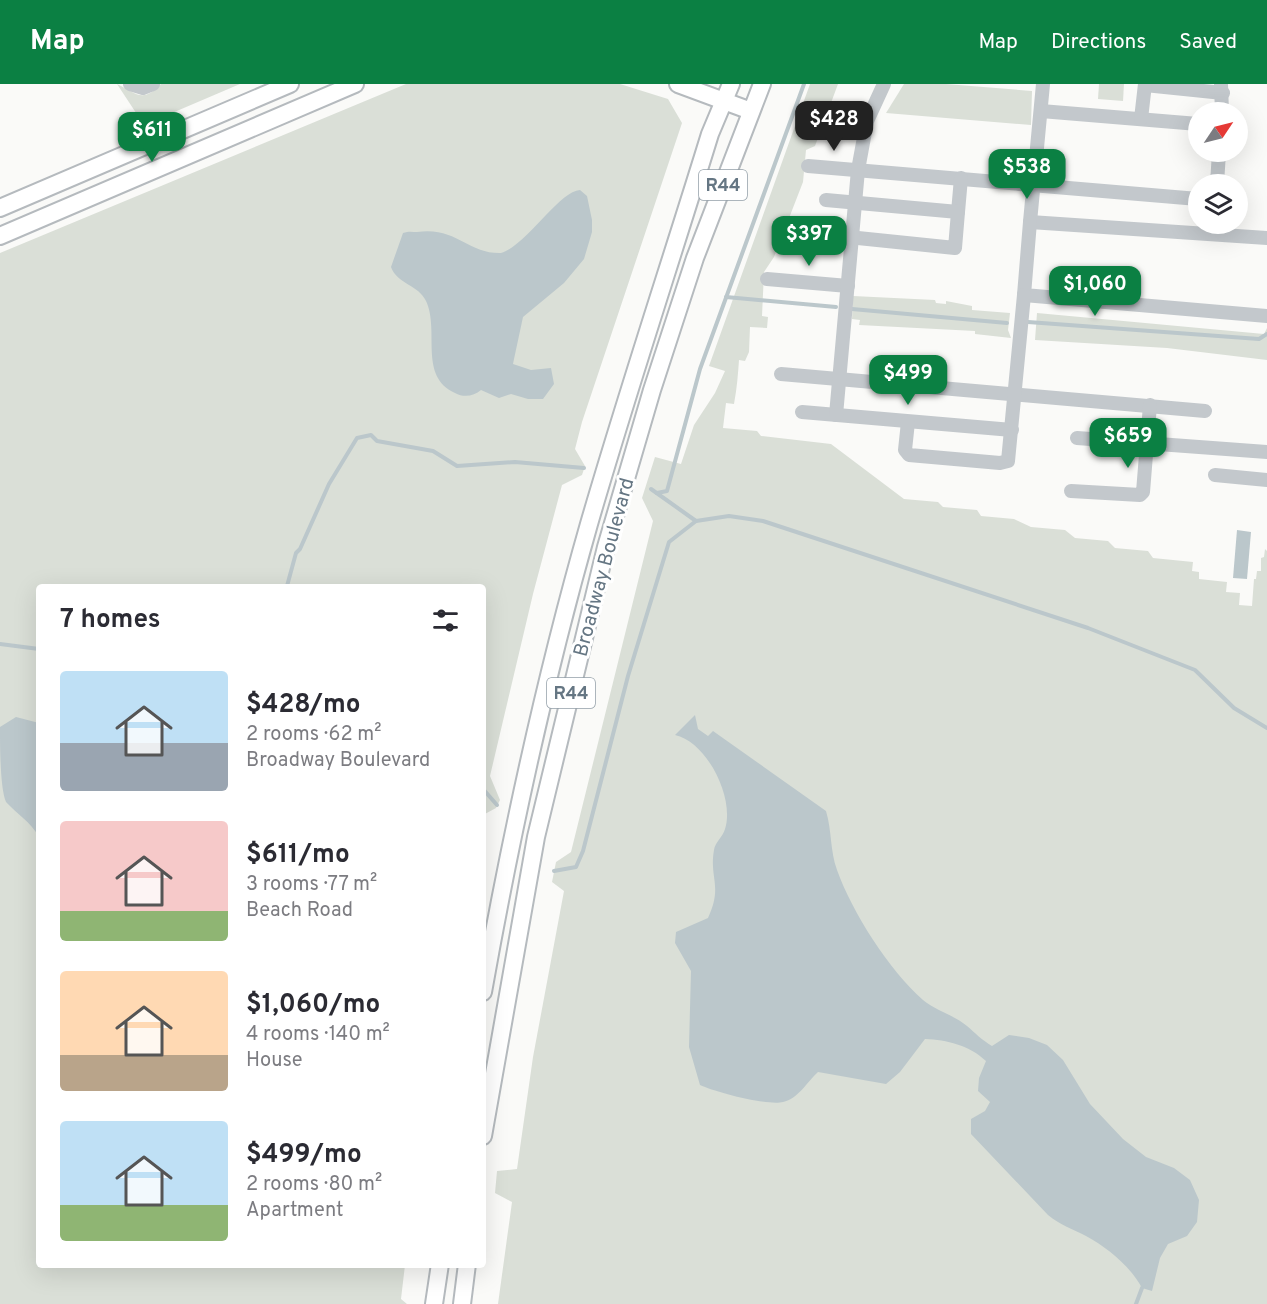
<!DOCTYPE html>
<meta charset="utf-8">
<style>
:root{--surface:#fff;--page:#f7f7f7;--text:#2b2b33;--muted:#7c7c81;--accent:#0b8043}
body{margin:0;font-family:Overpass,sans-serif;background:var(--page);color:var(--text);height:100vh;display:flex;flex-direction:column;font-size:22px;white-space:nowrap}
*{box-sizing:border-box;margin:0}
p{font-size:20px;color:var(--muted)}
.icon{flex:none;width:33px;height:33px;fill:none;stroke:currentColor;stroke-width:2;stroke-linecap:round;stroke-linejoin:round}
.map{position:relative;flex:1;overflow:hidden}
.details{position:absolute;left:36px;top:500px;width:450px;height:684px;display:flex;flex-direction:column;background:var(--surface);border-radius:6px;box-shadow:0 6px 24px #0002}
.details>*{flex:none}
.needle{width:39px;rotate:55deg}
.tools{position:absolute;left:1188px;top:18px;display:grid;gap:12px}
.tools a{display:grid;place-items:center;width:60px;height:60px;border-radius:50%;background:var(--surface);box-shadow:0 6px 24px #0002;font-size:30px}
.price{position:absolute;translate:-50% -51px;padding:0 14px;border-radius:12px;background:var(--accent);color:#fff;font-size:20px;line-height:39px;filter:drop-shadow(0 2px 3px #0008)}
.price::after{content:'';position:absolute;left:50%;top:36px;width:18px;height:14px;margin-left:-9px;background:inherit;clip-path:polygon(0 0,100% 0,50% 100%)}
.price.on{background:#222;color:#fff}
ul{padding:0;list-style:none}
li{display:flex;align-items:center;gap:18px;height:150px;padding:0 24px}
li span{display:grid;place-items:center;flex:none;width:168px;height:120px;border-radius:6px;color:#555}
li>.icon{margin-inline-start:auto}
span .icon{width:72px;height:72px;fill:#fffc;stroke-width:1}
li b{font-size:26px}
h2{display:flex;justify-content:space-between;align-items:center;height:72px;padding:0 24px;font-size:26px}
header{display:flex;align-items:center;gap:36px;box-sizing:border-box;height:84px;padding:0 30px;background:var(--accent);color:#fff}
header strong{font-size:28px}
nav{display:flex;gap:33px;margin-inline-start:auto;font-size:21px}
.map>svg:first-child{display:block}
.green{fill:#dadfd7}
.water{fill:#bbc7cb}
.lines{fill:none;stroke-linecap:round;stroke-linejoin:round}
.stream{stroke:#bbc7cb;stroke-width:4}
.major-casing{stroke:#b5babe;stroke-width:20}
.minor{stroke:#c3c8cc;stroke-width:14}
.major{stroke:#fff;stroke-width:16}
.labels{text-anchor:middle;stroke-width:6;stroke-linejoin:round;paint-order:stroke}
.shield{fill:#fff;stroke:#939fa8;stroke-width:1.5}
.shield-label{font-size:18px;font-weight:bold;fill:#657683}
.street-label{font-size:20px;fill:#657683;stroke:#fff}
</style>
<header>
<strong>Map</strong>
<nav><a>Map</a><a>Directions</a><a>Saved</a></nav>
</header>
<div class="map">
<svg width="1267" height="1220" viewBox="0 0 1267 1220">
<rect width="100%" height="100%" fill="#fafaf8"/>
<!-- green -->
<g class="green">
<path d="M117,0C136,9 142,20 161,0H240L144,41Z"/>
<polygon points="406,0 620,0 668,15 682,39 582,338 575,365 585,382 582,391 562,401 533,510 490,692 500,716 496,724 483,731 483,502 39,502 39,1180 405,1181 401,1215 407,1220 0,1220 0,169"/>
<path d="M810,0H838L815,62L806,66L803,98L774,173L764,188L762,232L768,233L767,244L750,243L749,268L745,277L739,276C738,290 737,304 734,320L726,319L723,344L757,347L761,352L831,360L904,415L938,418L943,423L977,426L981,432L1014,435L1031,443L1065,446L1075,454L1108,457L1115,464L1148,467L1153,474L1193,478L1192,487L1199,488V495L1227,498L1226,508L1240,509L1239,521L1252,522L1254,495H1256L1257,487H1261V474L1264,473L1265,465L1267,467V1220H498L512,1118L495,1109L497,1087L517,1085L533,973L564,807L552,798L556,778L571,768L653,437L642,414L655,373L681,380L694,341L715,309L725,287L709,282Z"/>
<polygon points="904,0 946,0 1032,7 1031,41 886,29"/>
<polygon points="1099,0 1124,0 1123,17 1098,15"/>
<polygon points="853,212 935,216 936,219 946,220 946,217 972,222 972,226 1010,229 1008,246 1011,254 975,250 975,247 859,241 860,236 852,235"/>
<polygon points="1037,229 1264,250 1267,244 1267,276 1167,264 1035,256"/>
</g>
<!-- water -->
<g class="water">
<path d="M580,106L587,112L592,136V148L584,175L564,199L523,233L514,275L513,280L531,286L551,284L554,300L543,315H528L511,310L499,314L481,306C474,312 464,314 455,309C418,292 440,247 426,217C419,201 397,200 391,183L403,149C409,147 412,148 417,148C456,142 468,170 501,169C527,161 559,107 580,106Z"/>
<polygon points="1237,446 1251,448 1247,495 1233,494"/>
<path d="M695,631L698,645L708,652L713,647L826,727C832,747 830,767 837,786C852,828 889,886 923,916C936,927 954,931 967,942C975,949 982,956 992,962L1009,951L1029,954L1047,961L1063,976L1090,1020L1123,1055L1146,1073L1174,1084L1190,1096L1199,1116L1197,1138L1187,1152L1168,1160L1160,1174L1152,1207L1142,1204C1130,1182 1108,1164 1086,1152C1073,1145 1060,1141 1048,1131L971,1050V1035L985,1027L990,1018L978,1007L979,994L986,977C969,961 947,956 925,955L900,988L886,1000L818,988C807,998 798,1015 783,1018C767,1022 715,1008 700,1001L689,963L691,887L675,859L676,848L708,834C723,802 709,794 714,766C715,758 723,753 725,745C735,714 707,658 675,651Z"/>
<path d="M16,633L39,639V753C31,738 17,730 6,718C0,704 0,661 0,643Z"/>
</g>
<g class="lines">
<!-- stream -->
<g class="stream">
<polyline points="726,213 836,223"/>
<polyline points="852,225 1007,239"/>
<polyline points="1028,238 1259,255 1267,250"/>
<polyline points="651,405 696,437"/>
<polyline points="657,409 667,407 700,285 804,0"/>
<polyline points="287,502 296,469 300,465 329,400 357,354 371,351 377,357 433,367 457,382 515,378 584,384"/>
<polyline points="0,560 39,565"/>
<polyline points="483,705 497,721"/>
<polyline points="554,787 576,783 583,767 628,592 669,458 696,437 729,432 763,437 1088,544 1195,586 1234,624 1267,644"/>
<polyline points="1136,1220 1142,1204"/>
</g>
<defs>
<g id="major">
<polyline points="678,0 751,27"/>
<polyline points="0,124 290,0"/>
<polyline points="0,152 355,0"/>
<path d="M483,908C511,751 545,594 589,440C627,309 670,180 710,50L731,0"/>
<polyline points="483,1052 536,753 606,463 652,306 695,174 762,0"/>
<polyline points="434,1220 440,1180"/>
<polyline points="462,1220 467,1180"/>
</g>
</defs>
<!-- major casing -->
<use href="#major" class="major-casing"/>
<!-- minor -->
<g class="minor">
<polyline points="130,0 143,4 153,0"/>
<polyline points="1043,0 1030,138 1267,154"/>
<polyline points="1145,1 1223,9"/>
<polyline points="1221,1 1222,28"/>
<polyline points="1041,27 1198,40"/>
<polyline points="1141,35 1145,0"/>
<polyline points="808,82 1198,115"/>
<polyline points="1217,100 1219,68"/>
<polyline points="958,128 961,94"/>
<polyline points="1030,138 1024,211 1267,232"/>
<polyline points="819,150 955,164 958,128 826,116"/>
<polyline points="767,195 848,202"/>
<polyline points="781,290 1205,327"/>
<polyline points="802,328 1012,346"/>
<polyline points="836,331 858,86 867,37 884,0"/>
<polyline points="908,338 905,366 909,371 1000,379 1008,377 1024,211"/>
<polyline points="1077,354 1267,368"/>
<polyline points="1215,391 1267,396"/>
<polyline points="1071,407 1140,411 1143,408 1150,321"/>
</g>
<!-- major -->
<use href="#major" class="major"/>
</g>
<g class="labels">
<!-- shield labels -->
<g class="shield">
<rect x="699" y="86" width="48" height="30" rx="4.5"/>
<rect x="547" y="594" width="48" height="30" rx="4.5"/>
</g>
<g class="shield-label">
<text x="723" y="107">R44</text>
<text x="571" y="615">R44</text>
</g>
<!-- street labels -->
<g class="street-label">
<text transform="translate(603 483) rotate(-75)" y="7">Broadway Boulevard</text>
</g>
</g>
</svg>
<div class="tools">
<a><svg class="needle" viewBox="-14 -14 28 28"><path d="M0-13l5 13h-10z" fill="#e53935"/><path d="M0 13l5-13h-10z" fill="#7c7c81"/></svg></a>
<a><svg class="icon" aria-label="layers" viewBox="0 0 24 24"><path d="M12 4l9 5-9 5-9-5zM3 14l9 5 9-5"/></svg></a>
</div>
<b class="price on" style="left:834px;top:68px">$428</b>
<b class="price" style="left:152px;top:79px">$611</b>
<b class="price" style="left:1027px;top:116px">$538</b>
<b class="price" style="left:809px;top:183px">$397</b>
<b class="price" style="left:1095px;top:233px">$1,060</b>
<b class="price" style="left:908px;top:322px">$499</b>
<b class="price" style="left:1128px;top:385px">$659</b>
<section class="details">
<h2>7 homes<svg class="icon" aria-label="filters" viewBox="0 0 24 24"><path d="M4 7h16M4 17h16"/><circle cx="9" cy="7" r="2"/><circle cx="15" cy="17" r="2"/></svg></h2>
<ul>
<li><span style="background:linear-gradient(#bfe0f5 60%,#9aa5b1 0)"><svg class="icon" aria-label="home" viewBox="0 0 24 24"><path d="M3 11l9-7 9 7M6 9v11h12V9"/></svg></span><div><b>$428/mo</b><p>2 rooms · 62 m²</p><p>Broadway Boulevard</p></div></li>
<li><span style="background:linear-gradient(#f6c9c9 75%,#8fb573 0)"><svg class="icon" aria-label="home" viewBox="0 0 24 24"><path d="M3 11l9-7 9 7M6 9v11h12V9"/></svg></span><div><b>$611/mo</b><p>3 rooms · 77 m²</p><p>Beach Road</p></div></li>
<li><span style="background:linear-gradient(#ffd9b3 70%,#b9a48a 0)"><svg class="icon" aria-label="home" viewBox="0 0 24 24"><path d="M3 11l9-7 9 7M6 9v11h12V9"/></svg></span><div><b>$1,060/mo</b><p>4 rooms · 140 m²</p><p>House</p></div></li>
<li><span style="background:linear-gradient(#bfe0f5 70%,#8fb573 0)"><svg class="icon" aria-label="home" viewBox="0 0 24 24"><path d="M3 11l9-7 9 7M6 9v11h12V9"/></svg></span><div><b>$499/mo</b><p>2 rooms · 80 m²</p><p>Apartment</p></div></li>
</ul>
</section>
</div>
